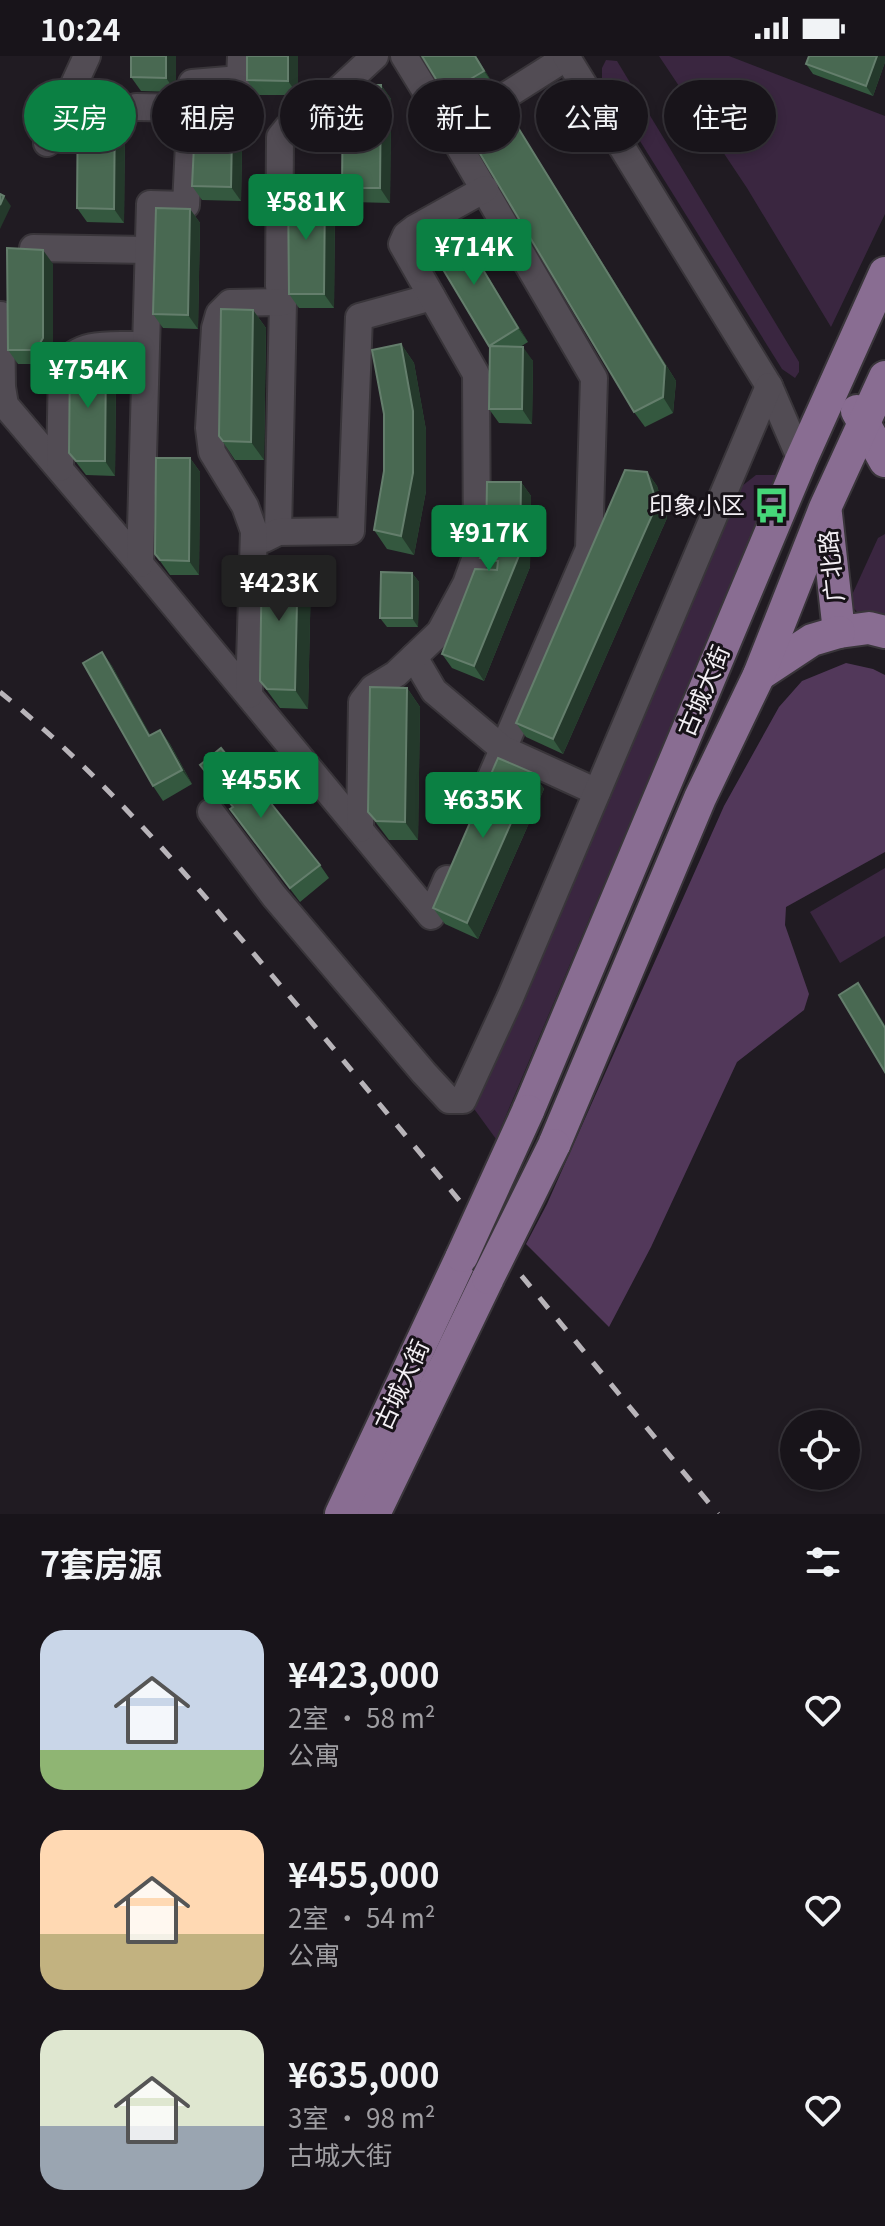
<!DOCTYPE html>
<html lang="zh">
<meta charset="utf-8">
<style>
:root{--surface:#18141a;--page:#252127;--text:#f1f3f6;--muted:#9f9ea2;--line:#363339;--accent:#0b8043}
body{margin:0;font-family:Georgia,"Noto Sans SC",serif;background:var(--page);color:var(--text);height:100vh;display:flex;flex-direction:column;font-size:30px;white-space:nowrap}
*{box-sizing:border-box;margin:0}
p{font-size:26px;color:var(--muted)}
.icon{flex:none;width:44px;height:44px;fill:none;stroke:currentColor;stroke-width:2;stroke-linecap:round;stroke-linejoin:round}
.map{position:relative;height:1458px;overflow:hidden}
.panel{display:flex;flex-direction:column;background:var(--surface);flex:1}
.panel>*{flex:none}
.top-card{position:absolute;left:24px;top:24px;width:838px;height:72px;display:flex;gap:16px}
.buttons{position:absolute;left:780px;top:1354px;display:grid;gap:16px}
.buttons a{display:grid;place-items:center;width:80px;height:80px;border-radius:50%;background:var(--surface);box-shadow:0 4px 12px #0003,0 0 0 2px var(--line);font-size:40px}
.price{position:absolute;translate:-50% -68px;padding:0 18px;border-radius:8px;background:var(--accent);color:#fff;font-size:26px;line-height:52px;filter:drop-shadow(0 2px 4px #0008)}
.price::after{content:'';position:absolute;left:50%;top:48px;width:24px;height:18px;margin-left:-12px;background:inherit;clip-path:polygon(0 0,100% 0,50% 100%)}
.price.on{background:#222;color:#fff}
ul{padding:0;list-style:none}
li{display:flex;align-items:center;gap:24px;height:200px;padding:0 40px}
li span{display:grid;place-items:center;flex:none;width:224px;height:160px;border-radius:24px;color:#555}
li>.icon{margin-inline-start:auto}
span .icon{width:96px;height:96px;fill:#fffc;stroke-width:1}
li b{font-size:34px}
h2{display:flex;justify-content:space-between;align-items:center;height:96px;padding:0 40px;font-size:34px}
.pill{padding:0 28px;border-radius:36px;background:var(--surface);box-shadow:0 4px 12px #0003,0 0 0 2px var(--line);font-size:28px;line-height:72px}
.pill.on{background:var(--accent);color:#fff}
.status{display:flex;justify-content:space-between;align-items:center;height:56px;padding:0 40px;background:var(--surface);direction:ltr}
.status svg{height:22px;fill:currentColor}
.map>svg:first-child{display:block}
.green{fill:#3a2640}
.forest{fill:#52385a}
.lines{fill:none;stroke-linecap:round;stroke-linejoin:round}
.minor-casing{stroke:#39353a;stroke-width:30}
.major-casing{stroke:#39353a;stroke-width:36}
.minor{stroke:#524c54;stroke-width:26}
.major{stroke:#896d92;stroke-width:32}
.rail{stroke:#b8b4b9;stroke-width:5;stroke-dasharray:14 14;stroke-linecap:butt}
.major-bridge-casing{stroke:#39353a;stroke-width:36;stroke-linecap:butt}
.major-bridge{stroke:#896d92;stroke-width:32}
.wall{fill:#34583f}
.shaded-wall{fill:#24392b}
.building{fill:#496952;stroke:#647e6c;stroke-width:2}
.labels{text-anchor:middle;stroke-width:6;stroke-linejoin:round;paint-order:stroke}
.poi-label{font-size:24px;fill:#f3eff4;stroke:#171218;text-anchor:end}
.street-label{font-size:24px;fill:#f3eff4;stroke:#171218}
</style>
<div class="status"><b>10:24</b><svg viewBox="0 0 49 12"><path d="M0 12V9h3v3zM5 12V6h3v6zM10 12V3h3v9zM15 12V0h3v12zM26 1h20v11H26zM47 4h2v5h-2z"/></svg></div>
<div class="map">
<svg width="885" height="1458" viewBox="0 0 885 1458">
<rect width="100%" height="100%" fill="#201b22"/>
<!-- green -->
<g class="green">
<polygon points="659,0 729,0 885,60 885,158 831,271 747,132"/>
<polygon points="606,4 617,5 799,306 799,316 795,322 782,313 602,24 602,12"/>
<polygon points="756,419 777,419 496,1083 472,1050 742,430"/>
<polygon points="885,478 885,561 860,559 851,549 852,539 878,482"/>
<polygon points="885,812 885,880 840,907 810,856"/>
</g>
<!-- forest -->
<polygon class="forest" points="846,607 873,613 885,619 885,796 786,851 785,869 809,938 804,954 737,1006 651,1191 609,1271 526,1188 547,1148 724,750 779,651 802,625"/>
<g class="lines">
<defs>
<g id="minor">
<polyline points="404,0 450,75 567,1"/>
<polyline points="566,0 769,330 801,404"/>
<polyline points="136,51 191,52"/>
<polyline points="450,75 594,322 589,493 485,735"/>
<polyline points="47,87 87,0"/>
<polyline points="33,192 148,194"/>
<polyline points="1,259 2,331 5,349 140,508 431,860 447,823"/>
<path d="M60,412L62,310C81,283 115,290 145,289"/>
<polyline points="278,476 283,246 279,230 280,81 288,71 310,63 329,50 336,36 375,0"/>
<polyline points="264,483 278,476 351,475 359,261 432,241"/>
<polyline points="140,508 150,148 186,149 192,27 240,23 241,0"/>
<polyline points="414,601 434,635 503,693 597,736"/>
<polyline points="249,639 254,475 245,450 212,396 209,372 215,272 219,258 230,247 283,246"/>
<polyline points="211,756 274,840 424,1017 449,1044 463,1044 510,942 769,330"/>
<polyline points="360,773 362,646 373,632 396,618 440,576 466,528 477,498 476,318 402,188 406,179 415,172 485,133"/>
</g>
<g id="major">
<polyline points="857,355 885,405"/>
<polyline points="826,458 839,576 869,572 885,576"/>
<polyline points="759,619 812,584 839,576"/>
<polyline points="528,1055 801,404 885,217"/>
<polyline points="554,1089 700,742 759,619 825,452 885,321"/>
<polyline points="341,1458 462,1200"/>
<polyline points="374,1458 488,1222"/>
</g>
</defs>
<!-- minor casing -->
<use href="#minor" class="minor-casing"/>
<!-- major casing -->
<use href="#major" class="major-casing"/>
<!-- minor -->
<use href="#minor" class="minor"/>
<!-- major -->
<use href="#major" class="major"/>
<!-- rail -->
<path class="rail" d="M0,636C121,734 218,856 318,974C452,1135 585,1297 718,1458"/>
<defs>
<g id="major-bridge">
<polyline points="462,1200 528,1055"/>
<polyline points="488,1222 554,1089"/>
</g>
</defs>
<!-- major-bridge casing -->
<use href="#major-bridge" class="major-bridge-casing"/>
<!-- major-bridge -->
<use href="#major-bridge" class="major-bridge"/>
</g>
<!-- wall -->
<g class="wall">
<polygon points="131,0 176,0 176,36 141,35 131,21"/>
<polygon points="247,0 298,0 298,39 257,39 247,24"/>
<polygon points="476,0 493,28 454,51 445,38"/>
<polygon points="885,0 885,6 873,40 813,18 806,8"/>
<polygon points="381,29 391,43 390,147 352,146 342,132"/>
<polygon points="110,35 120,49 125,62 124,167 87,166 77,152"/>
<polygon points="243,38 241,145 202,144 192,130"/>
<polygon points="501,44 676,325 673,357 645,371 634,356"/>
<polygon points="335,148 334,252 299,252 289,238"/>
<polygon points="190,153 200,167 198,273 163,272 153,258"/>
<polygon points="458,172 528,286 520,291 533,305 532,368 499,367 489,353 490,291"/>
<polygon points="53,208 53,296 46,308 18,308 8,294"/>
<polygon points="253,254 266,272 264,404 235,404 219,380"/>
<polygon points="401,288 414,307 426,374 426,435 414,499 387,493 374,474 384,415"/>
<polygon points="106,304 116,318 115,420 86,419 69,397"/>
<polygon points="190,402 200,416 199,519 170,519 155,498"/>
<polygon points="647,416 657,430 667,462 563,698 526,681 516,667"/>
<polygon points="521,426 531,440 530,511 484,625 452,612 442,598 488,513 480,502"/>
<polygon points="412,517 419,526 418,571 387,571 380,562"/>
<polygon points="311,520 308,653 280,652 260,625"/>
<polygon points="102,596 112,610 150,679 160,674 170,688 192,728 163,745 153,730"/>
<polygon points="407,632 420,651 418,784 389,784 368,756"/>
<polygon points="200,709 254,733 320,809 329,822 300,846 239,766 230,753 232,751"/>
<polygon points="533,717 544,733 478,883 445,868 433,852"/>
</g>
<!-- shaded-wall -->
<g class="shaded-wall">
<polygon points="166,0 176,0 176,36 166,22"/>
<polygon points="288,0 298,0 298,39 288,25"/>
<polygon points="475,0 476,0 493,28 484,15"/>
<polygon points="877,0 885,0 885,6 873,40 866,30"/>
<polygon points="233,24 243,38 241,145 231,131"/>
<polygon points="381,29 391,43 390,147 380,132"/>
<polygon points="110,35 120,49 125,62 124,167 114,153"/>
<polygon points="501,44 676,325 673,357 663,341"/>
<polygon points="325,134 335,148 334,252 324,238"/>
<polygon points="4,140 11,150 0,173 0,149"/>
<polygon points="190,153 200,167 198,273 188,259"/>
<polygon points="458,172 468,187 528,286 518,272"/>
<polygon points="43,194 53,208 53,296 46,308 36,294"/>
<polygon points="253,254 266,272 264,404 251,386"/>
<polygon points="401,288 414,307 426,374 426,435 414,499 401,480"/>
<polygon points="523,291 533,305 532,368 522,353"/>
<polygon points="106,304 116,318 115,420 105,405"/>
<polygon points="190,402 200,416 199,519 189,505"/>
<polygon points="647,416 657,430 667,462 563,698 553,683"/>
<polygon points="521,426 531,440 530,511 484,625 474,610"/>
<polygon points="298,502 311,520 308,653 295,634"/>
<polygon points="412,517 419,526 418,571 412,562"/>
<polygon points="102,596 112,610 159,694 149,680"/>
<polygon points="407,632 420,651 418,784 405,766"/>
<polygon points="160,674 170,688 192,728 182,714"/>
<polygon points="533,717 544,733 478,883 467,867"/>
<polygon points="858,927 868,941 885,969 885,972"/>
</g>
<!-- building -->
<g class="building">
<polygon points="131,0 166,0 166,22 131,21"/>
<polygon points="247,0 288,0 288,25 247,24"/>
<polygon points="422,0 475,0 484,15 445,38"/>
<polygon points="809,0 877,0 866,30 806,8"/>
<polygon points="233,24 231,131 192,130 197,28"/>
<polygon points="343,29 381,29 380,132 342,132"/>
<polygon points="78,35 110,35 115,48 114,153 77,152"/>
<polygon points="501,44 665,310 663,341 634,356 463,69"/>
<polygon points="288,134 325,134 324,238 289,238"/>
<polygon points="0,138 4,140 0,149"/>
<polygon points="156,152 190,153 188,259 153,258"/>
<polygon points="458,172 518,272 489,290 429,190"/>
<polygon points="7,192 43,194 43,282 36,294 8,294"/>
<polygon points="221,253 253,254 251,386 223,385 219,380"/>
<polygon points="401,288 413,355 413,417 401,480 374,474 384,415 384,358 372,294"/>
<polygon points="490,290 523,291 522,353 489,353"/>
<polygon points="70,304 106,304 105,405 76,405 69,397"/>
<polygon points="156,402 190,402 189,505 160,504 155,498"/>
<polygon points="625,414 647,416 657,448 553,683 516,667"/>
<polygon points="487,426 521,426 520,497 474,610 442,598 475,513 497,514 498,505 480,502 486,486"/>
<polygon points="262,501 298,502 295,634 267,633 260,625"/>
<polygon points="381,516 412,517 412,562 380,562"/>
<polygon points="102,596 149,680 160,674 182,714 153,730 83,607"/>
<polygon points="370,631 407,632 405,766 376,765 368,756"/>
<polygon points="221,692 254,733 258,731 320,809 290,832 230,753 233,751 200,709"/>
<polygon points="498,702 533,717 467,867 433,852"/>
<polygon points="858,927 885,972 885,1016 839,939"/>
</g>
<!-- icons -->
<defs>
<symbol id="bus-bare" viewBox="-9 -9 18 18"><path d="M-5-6H5V4H4V6H2V4H-2V6H-4V4H-5ZM-3.5-4V0h7V-4ZM-3.5 1.2v1.5H-2V1.2ZM2 1.2v1.5H3.5V1.2Z" fill="#46d779" stroke="#171218" stroke-width="2.5" paint-order="stroke"/></symbol>
</defs>
<g fill-rule="evenodd">
<use href="#bus-bare" x="746" y="424" width="51" height="51"/>
</g>
<g class="labels">
<!-- poi labels -->
<g class="poi-label">
<text x="745" y="458">印象小区</text>
</g>
<!-- street labels -->
<g class="street-label">
<text transform="translate(832 510) rotate(-96)" y="8">广北路</text>
<text transform="translate(704 635) rotate(-67)" y="8">古城大街</text>
<text transform="translate(402 1329) rotate(-65)" y="8">古城大街</text>
</g>
</g>
</svg>
<div class="buttons">
<a><svg class="icon" aria-label="locate" viewBox="0 0 24 24"><circle cx="12" cy="12" r="6"/><path d="M12 2v4M12 18v4M2 12h4M18 12h4"/></svg></a>
</div>
<b class="price" style="left:306px;top:186px">¥581K</b>
<b class="price" style="left:474px;top:231px">¥714K</b>
<b class="price" style="left:88px;top:354px">¥754K</b>
<b class="price" style="left:489px;top:517px">¥917K</b>
<b class="price on" style="left:279px;top:567px">¥423K</b>
<b class="price" style="left:261px;top:764px">¥455K</b>
<b class="price" style="left:483px;top:784px">¥635K</b>
<div class="top-card">
<a class="pill on">买房</a>
<a class="pill">租房</a>
<a class="pill">筛选</a>
<a class="pill">新上</a>
<a class="pill">公寓</a>
<a class="pill">住宅</a>
</div>
</div>
<section class="panel">
<h2>7套房源<svg class="icon" aria-label="filters" viewBox="0 0 24 24"><path d="M4 7h16M4 17h16"/><circle cx="9" cy="7" r="2"/><circle cx="15" cy="17" r="2"/></svg></h2>
<ul>
<li><span style="background:linear-gradient(#c9d6e8 75%,#8fb573 0)"><svg class="icon" aria-label="home" viewBox="0 0 24 24"><path d="M3 11l9-7 9 7M6 9v11h12V9"/></svg></span><div><b>¥423,000</b><p>2室 · 58 m²</p><p>公寓</p></div><svg class="icon" aria-label="heart" viewBox="0 0 24 24"><path d="M12 20l-8-8c-3-5 5-10 8-4 3-6 11-1 8 4z"/></svg></li>
<li><span style="background:linear-gradient(#ffd9b3 65%,#c2b280 0)"><svg class="icon" aria-label="home" viewBox="0 0 24 24"><path d="M3 11l9-7 9 7M6 9v11h12V9"/></svg></span><div><b>¥455,000</b><p>2室 · 54 m²</p><p>公寓</p></div><svg class="icon" aria-label="heart" viewBox="0 0 24 24"><path d="M12 20l-8-8c-3-5 5-10 8-4 3-6 11-1 8 4z"/></svg></li>
<li><span style="background:linear-gradient(#dfe7d0 60%,#9aa5b1 0)"><svg class="icon" aria-label="home" viewBox="0 0 24 24"><path d="M3 11l9-7 9 7M6 9v11h12V9"/></svg></span><div><b>¥635,000</b><p>3室 · 98 m²</p><p>古城大街</p></div><svg class="icon" aria-label="heart" viewBox="0 0 24 24"><path d="M12 20l-8-8c-3-5 5-10 8-4 3-6 11-1 8 4z"/></svg></li>
</ul>
</section>
